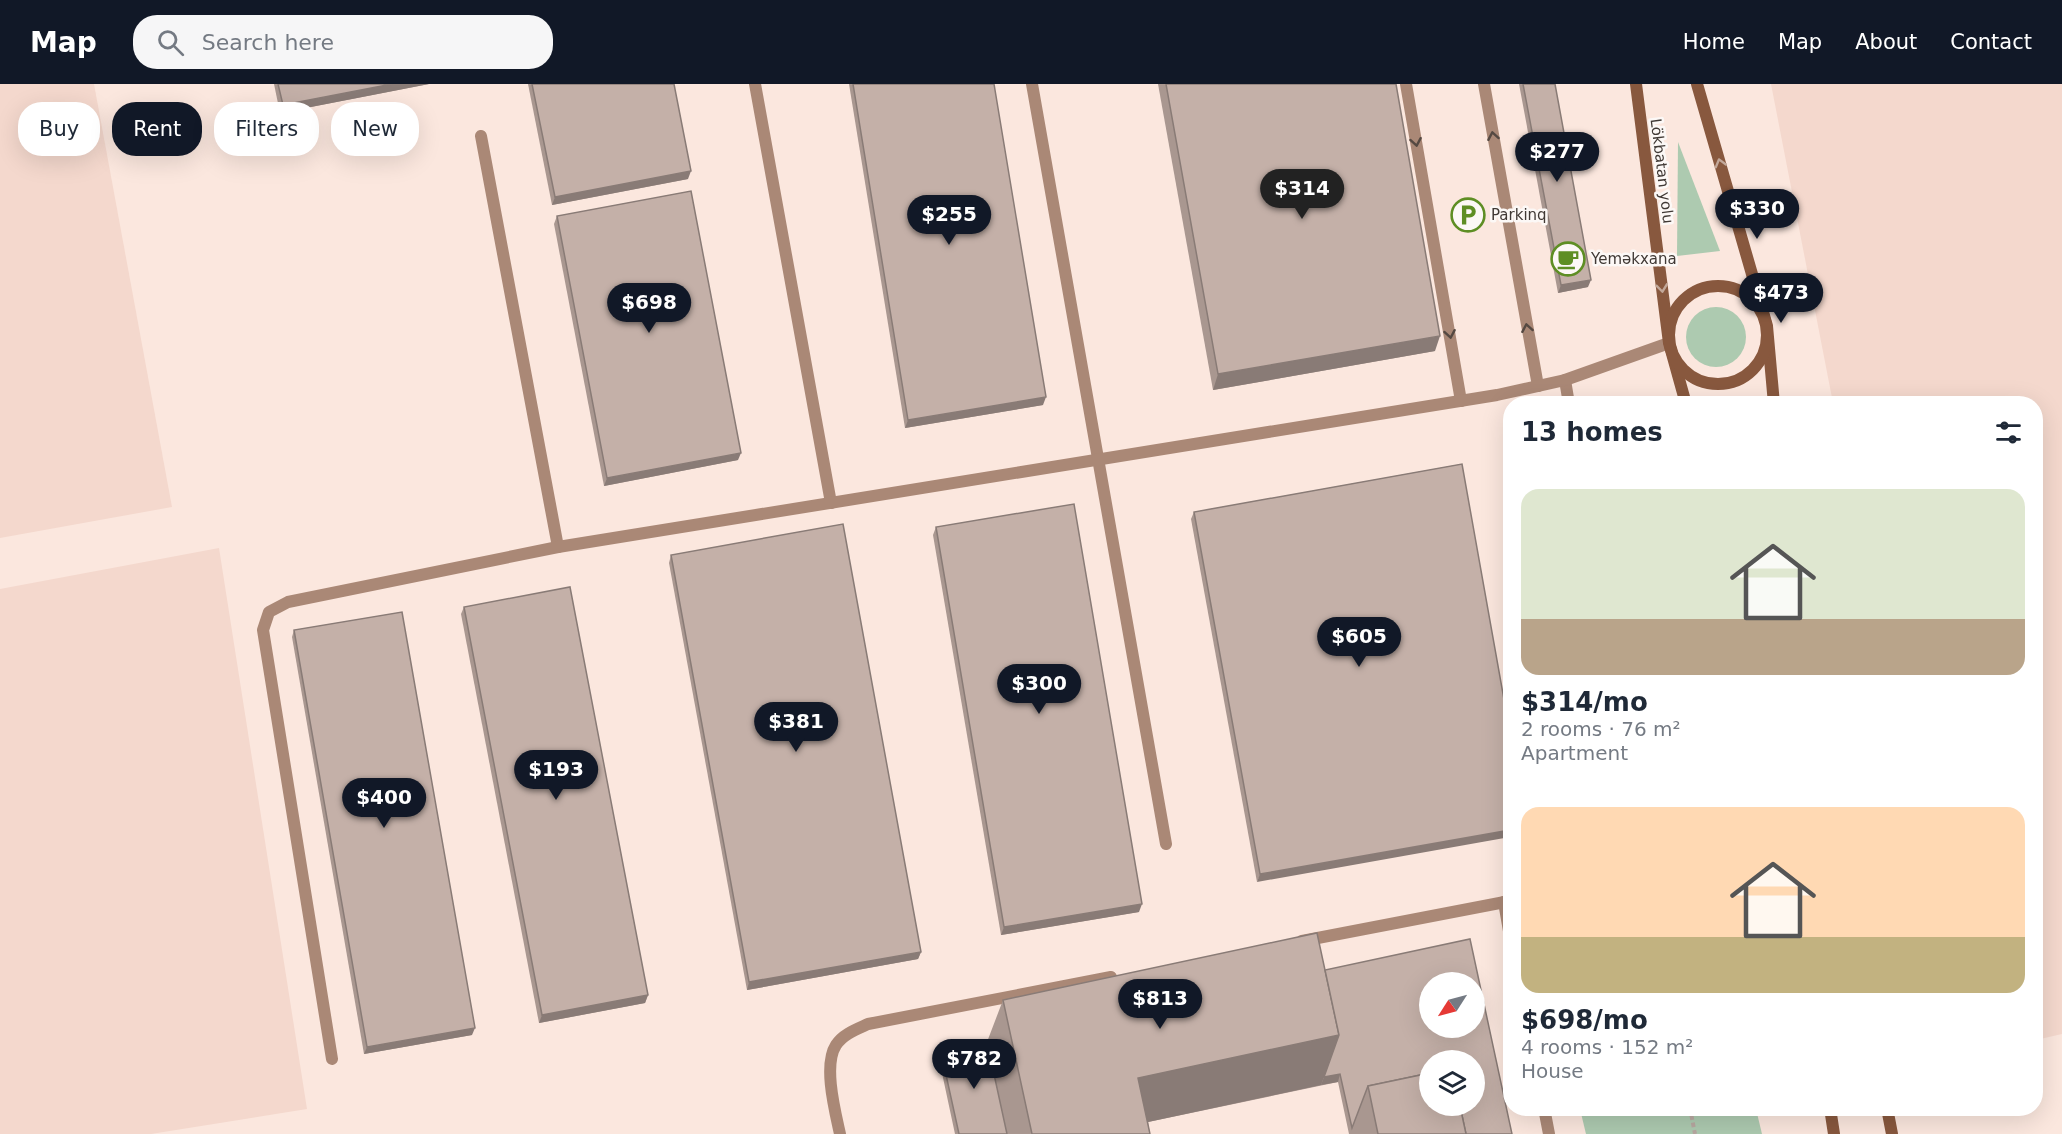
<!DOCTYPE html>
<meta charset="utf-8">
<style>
:root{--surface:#fff;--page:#f6f6f7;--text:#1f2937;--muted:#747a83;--accent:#111827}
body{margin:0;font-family:"DejaVu Sans",sans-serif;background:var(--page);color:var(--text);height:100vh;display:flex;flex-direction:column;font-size:22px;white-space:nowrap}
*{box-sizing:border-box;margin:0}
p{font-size:20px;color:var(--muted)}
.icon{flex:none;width:33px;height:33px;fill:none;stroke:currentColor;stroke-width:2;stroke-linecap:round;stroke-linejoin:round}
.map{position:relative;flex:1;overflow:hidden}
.drawer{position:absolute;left:1503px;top:312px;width:540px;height:720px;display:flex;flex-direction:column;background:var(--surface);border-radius:24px;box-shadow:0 6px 24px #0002}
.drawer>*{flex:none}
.banner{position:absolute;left:18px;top:18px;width:570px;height:54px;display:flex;gap:12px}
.needle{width:39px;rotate:234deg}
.tools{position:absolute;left:1419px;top:888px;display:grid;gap:12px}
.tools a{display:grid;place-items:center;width:66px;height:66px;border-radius:50%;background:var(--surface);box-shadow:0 6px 24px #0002;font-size:30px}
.price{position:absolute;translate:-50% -51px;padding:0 14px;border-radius:21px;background:var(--accent);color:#fff;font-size:20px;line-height:39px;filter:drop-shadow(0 2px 3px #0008)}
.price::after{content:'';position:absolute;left:50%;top:36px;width:18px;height:14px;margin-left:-9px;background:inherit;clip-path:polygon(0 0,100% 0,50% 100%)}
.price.selected{background:#222;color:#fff}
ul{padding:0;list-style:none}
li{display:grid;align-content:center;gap:12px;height:318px;padding:0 18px}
li span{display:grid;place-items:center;height:186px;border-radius:18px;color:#555}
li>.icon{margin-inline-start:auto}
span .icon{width:108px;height:108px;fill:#fffc;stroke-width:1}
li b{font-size:26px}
h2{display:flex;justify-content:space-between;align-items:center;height:72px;padding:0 18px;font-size:26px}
.pill{padding:0 21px;border-radius:24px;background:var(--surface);box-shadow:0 6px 24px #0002;font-size:21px;line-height:54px}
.pill.selected{background:var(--accent);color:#fff}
header{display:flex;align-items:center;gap:36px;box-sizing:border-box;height:84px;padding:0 30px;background:var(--accent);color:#fff}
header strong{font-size:28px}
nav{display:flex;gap:33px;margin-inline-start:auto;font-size:21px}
.search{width:420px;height:54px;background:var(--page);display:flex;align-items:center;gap:15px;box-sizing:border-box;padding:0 21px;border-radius:24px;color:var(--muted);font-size:22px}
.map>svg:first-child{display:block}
.built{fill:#f4d8cd}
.green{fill:#adcab0}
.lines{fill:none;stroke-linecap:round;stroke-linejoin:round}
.path{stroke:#b8a8a1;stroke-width:4;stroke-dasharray:4.5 3;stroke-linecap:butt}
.lane{stroke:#aa8876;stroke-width:12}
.street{stroke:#aa8876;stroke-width:12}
.secondary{stroke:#88583e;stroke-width:12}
.wall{fill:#a99790}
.shaded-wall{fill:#897b76}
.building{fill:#c4b0a8;stroke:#897b76;stroke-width:1.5;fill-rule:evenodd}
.oneway{stroke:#554942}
.oneway2{stroke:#c2a89a}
.labels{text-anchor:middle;stroke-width:5;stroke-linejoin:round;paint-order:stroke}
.street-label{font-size:15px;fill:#403935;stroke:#fcf8f6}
.poi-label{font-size:15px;fill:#403935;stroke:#fcf8f6;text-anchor:start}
</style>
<header>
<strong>Map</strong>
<div class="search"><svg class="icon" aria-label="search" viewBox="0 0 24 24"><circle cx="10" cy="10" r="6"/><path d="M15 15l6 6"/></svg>Search here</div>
<nav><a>Home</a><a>Map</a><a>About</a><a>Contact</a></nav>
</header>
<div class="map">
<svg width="2062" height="1050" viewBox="0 0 2062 1050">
<rect width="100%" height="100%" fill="#fbe7de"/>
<!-- built -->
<g class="built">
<polygon points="0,0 94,0 172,423 0,454"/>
<polygon points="1771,0 2062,0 2062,950 2036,956 2036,320 1833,319"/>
<polygon points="219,464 307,1025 151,1050 0,1050 0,505"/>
</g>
<!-- green -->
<g class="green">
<polygon points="1678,58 1720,167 1677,172"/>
<circle cx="1716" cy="253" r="30"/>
<polygon points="1580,1025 1756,1025 1762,1050 1586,1050"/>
</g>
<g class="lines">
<!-- path -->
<polyline class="path" points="1690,1024 1695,1050"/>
<!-- lane -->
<g class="lane">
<polyline points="755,0 831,419"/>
<polyline points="1032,0 1166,760"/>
<polyline points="1406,0 1461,317"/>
<polyline points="1484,0 1538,302"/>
<polyline points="481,52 558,463"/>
<polyline points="1565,296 1569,320"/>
<polyline points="332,975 263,546 269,528 288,518 558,463 1497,311 1565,296 1669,259"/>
</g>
<!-- street -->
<g class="street">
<polyline points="1504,818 1510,853"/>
<polyline points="1302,857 1510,817"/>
<polyline points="1544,1024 1549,1050"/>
<path d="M840,1050C835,1027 823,981 836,961C843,950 857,945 868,940L1111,893"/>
</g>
<!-- secondary -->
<g class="secondary">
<polyline points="1636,0 1669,259 1686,320"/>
<polyline points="1697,0 1767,242 1774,320"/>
<circle cx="1718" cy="251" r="49"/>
<polyline points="1830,1024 1834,1050"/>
<polyline points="1887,1024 1892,1050"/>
</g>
</g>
<!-- wall -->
<g class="wall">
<polygon points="274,0 429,0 280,29"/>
<polygon points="528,0 674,0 688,95 552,121"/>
<polygon points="849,0 994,0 1043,321 905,344"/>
<polygon points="1158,0 1396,0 1435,267 1213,306"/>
<polygon points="1519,0 1555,0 1588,203 1558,209"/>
<polygon points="557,132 738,376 604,402 554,140"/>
<polygon points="1462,380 1257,798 1191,435 1194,428"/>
<polygon points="936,443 1139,828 1001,851 933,451"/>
<polygon points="671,471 921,868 918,875 747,906 669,479"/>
<polygon points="464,523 648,911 645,919 539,939 461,530"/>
<polygon points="294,546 472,951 364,970 292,553"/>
<polygon points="1325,886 1512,1050 1349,1050 1338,998 1148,1038 1150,1050 955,1050 939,975 941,968 987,958 1003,916"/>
</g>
<!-- shaded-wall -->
<g class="shaded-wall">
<polygon points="392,0 429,0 280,29 283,21"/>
<polygon points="691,87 688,95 552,121 555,113"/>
<polygon points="1591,196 1588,203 1558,209 1561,201"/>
<polygon points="1440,252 1435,267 1213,306 1218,290"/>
<polygon points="1046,313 1043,321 905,344 908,336"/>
<polygon points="741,369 738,376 604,402 607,394"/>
<polygon points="1510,746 1510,753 1257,798 1260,790"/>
<polygon points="1142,820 1139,828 1001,851 1004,843"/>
<polygon points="921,868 918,875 747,906 749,898"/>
<polygon points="648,911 645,919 539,939 542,931"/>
<polygon points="475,944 472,951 364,970 367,963"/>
<polygon points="1339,951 1321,1001 1120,1044 1138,994"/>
<polygon points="1340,990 1338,998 1321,1001 1324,993"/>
</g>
<!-- building -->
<g class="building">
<polygon points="278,0 392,0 283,21"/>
<polygon points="532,0 674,0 691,87 555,113"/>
<polygon points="853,0 994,0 1046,313 908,336"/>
<polygon points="1166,0 1396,0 1440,252 1218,290"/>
<polygon points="1523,0 1555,0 1591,196 1561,201"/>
<polygon points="691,107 741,369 607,394 557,132"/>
<polygon points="1462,380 1510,649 1510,746 1260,790 1194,428"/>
<polygon points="1074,420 1142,820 1004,843 936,443"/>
<polygon points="843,440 921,868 749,898 671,471"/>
<polygon points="570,503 648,911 542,931 464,523"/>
<polygon points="402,528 475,944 367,963 294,546"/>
<polygon points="1317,849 1339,951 1138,994 1150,1050 1032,1050 1003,916"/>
<path d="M1470,855L1512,1050H1466L1460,1022H1474V976H1430V989L1368,1002L1352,1044L1340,990L1324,993L1339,951L1325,886ZM1430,898H1474V944H1430Z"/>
<polygon points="987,958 1007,1050 959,1050 941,968"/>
<polygon points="1430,989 1430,1022 1460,1022 1466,1050 1378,1050 1368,1002"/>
</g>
<!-- one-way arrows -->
<defs><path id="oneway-chevron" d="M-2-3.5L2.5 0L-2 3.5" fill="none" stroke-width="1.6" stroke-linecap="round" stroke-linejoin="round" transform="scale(1.5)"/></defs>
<g class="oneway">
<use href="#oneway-chevron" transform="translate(1493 52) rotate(-100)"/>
<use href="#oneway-chevron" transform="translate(1416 58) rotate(80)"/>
<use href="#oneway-chevron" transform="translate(1527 244) rotate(-100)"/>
<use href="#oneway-chevron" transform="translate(1450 250) rotate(80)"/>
</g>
<g class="oneway2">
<use href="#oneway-chevron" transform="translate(1720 79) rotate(-106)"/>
<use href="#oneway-chevron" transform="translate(1662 204) rotate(83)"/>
</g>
<!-- icons -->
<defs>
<symbol id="parking-ring" viewBox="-11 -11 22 22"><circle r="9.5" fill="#fcf8f6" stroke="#5e8e24" stroke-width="1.5"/><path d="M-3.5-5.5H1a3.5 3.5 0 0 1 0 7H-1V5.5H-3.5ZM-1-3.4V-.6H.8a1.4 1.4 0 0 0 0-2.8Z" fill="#5e8e24"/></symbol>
<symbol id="cafe-ring" viewBox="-11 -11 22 22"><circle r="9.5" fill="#fcf8f6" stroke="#5e8e24" stroke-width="1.5"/><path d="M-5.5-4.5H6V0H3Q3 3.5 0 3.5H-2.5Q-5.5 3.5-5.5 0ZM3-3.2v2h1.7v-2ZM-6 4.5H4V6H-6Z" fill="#5e8e24"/></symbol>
</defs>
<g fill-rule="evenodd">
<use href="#parking-ring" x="1449" y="112" width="38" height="38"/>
<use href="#cafe-ring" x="1549" y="156" width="38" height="38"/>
</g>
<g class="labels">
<!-- street labels -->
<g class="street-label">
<text transform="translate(1662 87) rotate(83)" y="5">Lökbatan yolu</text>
</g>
<!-- poi labels -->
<g class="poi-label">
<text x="1491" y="136">Parkinq</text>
<text x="1591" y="180">Yeməkxana</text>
</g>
</g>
</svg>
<div class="tools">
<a><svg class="needle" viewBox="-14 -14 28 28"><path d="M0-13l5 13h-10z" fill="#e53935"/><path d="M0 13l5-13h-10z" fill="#747a83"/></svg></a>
<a><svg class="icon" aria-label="layers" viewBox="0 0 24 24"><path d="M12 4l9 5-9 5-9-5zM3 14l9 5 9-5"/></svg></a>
</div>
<b class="price" style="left:1557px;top:99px">$277</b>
<b class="price selected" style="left:1302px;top:136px">$314</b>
<b class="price" style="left:1757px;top:156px">$330</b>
<b class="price" style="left:949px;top:162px">$255</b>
<b class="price" style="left:1781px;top:240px">$473</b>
<b class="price" style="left:649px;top:250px">$698</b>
<b class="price" style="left:1359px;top:584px">$605</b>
<b class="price" style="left:1039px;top:631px">$300</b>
<b class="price" style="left:796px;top:669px">$381</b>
<b class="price" style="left:556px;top:717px">$193</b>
<b class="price" style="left:384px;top:745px">$400</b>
<b class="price" style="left:1160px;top:946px">$813</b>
<b class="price" style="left:974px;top:1006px">$782</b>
<div class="banner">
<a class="pill">Buy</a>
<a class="pill selected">Rent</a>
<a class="pill">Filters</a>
<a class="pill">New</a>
</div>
<section class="drawer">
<h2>13 homes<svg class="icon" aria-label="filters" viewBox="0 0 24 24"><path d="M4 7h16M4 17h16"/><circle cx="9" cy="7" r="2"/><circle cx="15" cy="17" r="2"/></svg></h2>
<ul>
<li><span style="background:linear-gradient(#dfe7d0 70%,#b9a48a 0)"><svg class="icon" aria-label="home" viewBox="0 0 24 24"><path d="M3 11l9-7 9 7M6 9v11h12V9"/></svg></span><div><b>$314/mo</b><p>2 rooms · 76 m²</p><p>Apartment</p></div></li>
<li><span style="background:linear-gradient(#ffd9b3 70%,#c2b280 0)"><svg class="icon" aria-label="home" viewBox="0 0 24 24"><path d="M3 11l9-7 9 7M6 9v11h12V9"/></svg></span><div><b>$698/mo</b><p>4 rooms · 152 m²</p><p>House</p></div></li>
</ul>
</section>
</div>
